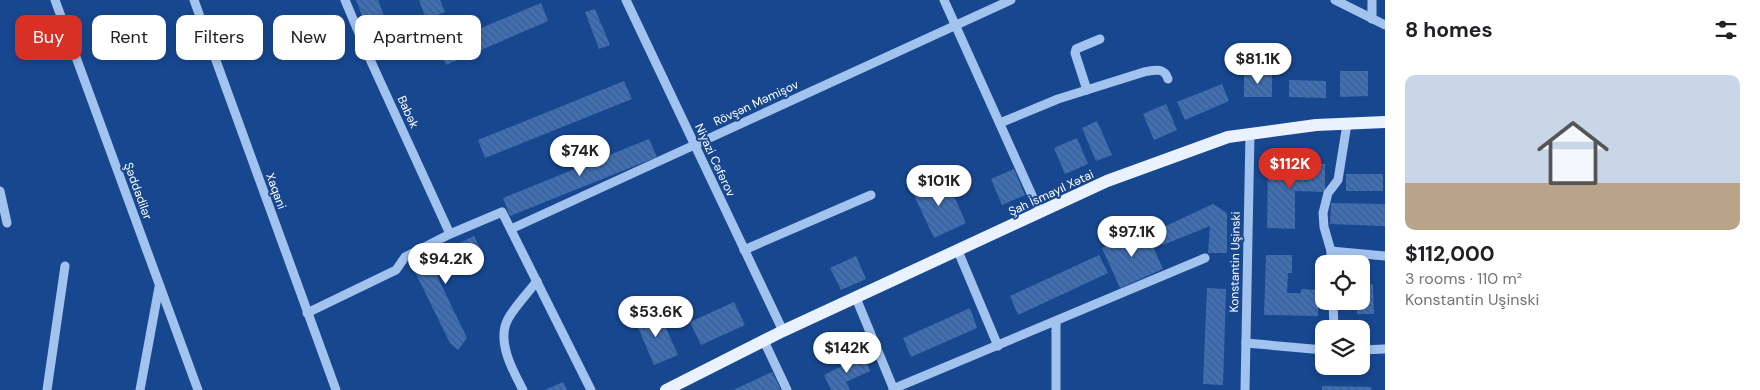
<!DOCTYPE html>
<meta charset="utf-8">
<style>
:root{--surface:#fff;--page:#f2f2f2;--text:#202124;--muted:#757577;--line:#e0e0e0;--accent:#d93025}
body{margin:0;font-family:"DM Sans",sans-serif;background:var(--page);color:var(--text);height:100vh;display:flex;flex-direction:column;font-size:19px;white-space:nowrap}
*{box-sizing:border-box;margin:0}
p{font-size:16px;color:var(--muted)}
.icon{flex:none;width:28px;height:28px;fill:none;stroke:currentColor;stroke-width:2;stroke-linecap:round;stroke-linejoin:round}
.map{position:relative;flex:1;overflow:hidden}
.panel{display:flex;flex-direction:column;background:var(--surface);width:375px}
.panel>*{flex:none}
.guide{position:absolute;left:15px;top:15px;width:475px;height:45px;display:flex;gap:10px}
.controls{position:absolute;left:1315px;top:255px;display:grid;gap:10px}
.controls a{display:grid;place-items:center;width:55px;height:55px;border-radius:10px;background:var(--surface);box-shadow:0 2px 8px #0003;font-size:25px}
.price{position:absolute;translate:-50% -42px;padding:0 11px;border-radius:18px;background:#fff;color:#222;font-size:16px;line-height:32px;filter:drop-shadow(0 1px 2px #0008)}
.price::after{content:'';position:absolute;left:50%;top:30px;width:15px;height:11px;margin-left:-8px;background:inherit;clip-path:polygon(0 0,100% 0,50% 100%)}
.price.active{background:var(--accent);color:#fff}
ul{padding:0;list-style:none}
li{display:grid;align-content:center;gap:10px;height:265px;padding:0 20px}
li+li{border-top:1px solid var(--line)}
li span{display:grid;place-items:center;height:155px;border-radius:10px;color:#555}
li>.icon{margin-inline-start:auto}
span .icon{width:90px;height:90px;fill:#fffc;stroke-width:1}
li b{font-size:21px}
h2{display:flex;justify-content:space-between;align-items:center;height:60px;padding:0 20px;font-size:21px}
.pill{padding:0 18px;border-radius:10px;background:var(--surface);box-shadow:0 2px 8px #0003;font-size:18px;line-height:45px}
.pill.active{background:var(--accent);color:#fff}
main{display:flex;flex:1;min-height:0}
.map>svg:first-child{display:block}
.building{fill:url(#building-back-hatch)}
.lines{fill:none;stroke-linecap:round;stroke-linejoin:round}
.minor{stroke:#a3c3ef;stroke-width:9}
.major{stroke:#ebf2ff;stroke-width:12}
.labels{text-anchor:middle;stroke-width:4;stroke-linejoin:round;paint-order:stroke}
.street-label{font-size:12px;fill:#fff;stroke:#17478f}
</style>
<main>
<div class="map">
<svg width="1385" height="390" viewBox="0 0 1385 390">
<defs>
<pattern id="building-back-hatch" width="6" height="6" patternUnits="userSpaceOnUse" patternTransform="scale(1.25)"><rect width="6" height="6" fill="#3f70b7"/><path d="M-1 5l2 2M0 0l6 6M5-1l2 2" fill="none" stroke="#465c7c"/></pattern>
</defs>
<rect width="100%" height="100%" fill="#17478f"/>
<!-- building -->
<g class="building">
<polygon points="356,0 378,0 390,32 371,39"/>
<polygon points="419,0 440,0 445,12 426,19"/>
<polygon points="541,3 548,21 446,65 438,46"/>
<polygon points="595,9 610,45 599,49 585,12"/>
<polygon points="1340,71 1368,71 1368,96 1340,97"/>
<rect x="1244" y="72" width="28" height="25"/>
<polygon points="1289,80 1326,81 1326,98 1289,97"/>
<polygon points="624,81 632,99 485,158 478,140"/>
<polygon points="1222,84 1229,101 1185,120 1177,102"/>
<polygon points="1166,104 1177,130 1154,140 1143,114"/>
<polygon points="1097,121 1112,155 1096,161 1082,128"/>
<polygon points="1077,138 1088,164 1065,174 1054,148"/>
<polygon points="649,139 657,157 510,216 503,198"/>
<polygon points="1268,163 1325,164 1325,192 1295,191 1295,229 1267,228"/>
<polygon points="1014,169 1025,195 1002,205 991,179"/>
<rect x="1346" y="174" width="37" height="17"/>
<polygon points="945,176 966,223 934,238 912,191"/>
<polygon points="1331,203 1385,204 1385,226 1330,224"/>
<polygon points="1213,204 1227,213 1227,253 1208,253 1210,226 1163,245 1155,231"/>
<polygon points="1145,229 1163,269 1120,288 1102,248"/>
<polygon points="474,236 483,254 437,276 467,338 458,350 450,343 412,266"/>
<polygon points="1099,255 1108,273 1018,315 1010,296"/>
<polygon points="1266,255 1292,255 1292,273 1288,273 1287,293 1301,293 1301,289 1318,290 1318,316 1264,315"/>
<polygon points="856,256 866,279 841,290 830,268"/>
<polygon points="1373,284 1374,314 1357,314 1357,301 1361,301 1361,285"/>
<polygon points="1207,288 1226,289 1223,385 1203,384"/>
<polygon points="734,302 745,325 701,345 690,322"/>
<polygon points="970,308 977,328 911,357 903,338"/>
<polygon points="658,310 678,355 654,365 635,320"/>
<polygon points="864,355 870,371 846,382 850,390 831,390 824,375"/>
<polygon points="772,372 781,390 733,390"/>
<polygon points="563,382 567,390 545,390"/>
<polygon points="1322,386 1372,387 1371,390 1322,390"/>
</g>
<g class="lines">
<!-- minor -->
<g class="minor">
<polyline points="55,0 198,390"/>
<polyline points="194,0 336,390"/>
<polyline points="345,0 368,55 450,234"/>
<polyline points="626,0 783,331"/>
<polyline points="944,0 1040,213"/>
<polyline points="1335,0 1385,25"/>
<polyline points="1372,0 1372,19"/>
<polyline points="1087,90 1075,53 1076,49 1100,39"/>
<path d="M1000,123L1058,99L1144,72C1155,70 1164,67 1168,79"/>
<polyline points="0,191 7,223"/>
<polyline points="511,229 1011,0"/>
<polyline points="744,250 871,195"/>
<polyline points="958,251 998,346"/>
<polyline points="1331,251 1385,256"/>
<polyline points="1331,264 1331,251 1324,227 1323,213 1328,193 1338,180 1347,124"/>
<polyline points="856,298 894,390"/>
<polyline points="1333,301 1334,329"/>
<polyline points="307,313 396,270 405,257 450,234 502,212 591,390"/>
<polyline points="1056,322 1056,390"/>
<polyline points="764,341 787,390"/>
<polyline points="1246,343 1324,350"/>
<polyline points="1361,350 1385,349"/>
<polyline points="893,389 1205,258"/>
<polyline points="47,390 65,266"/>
<polyline points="140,390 159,287"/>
<path d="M523,390C513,371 496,341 508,319C515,306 528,293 537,281"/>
<polyline points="1245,390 1250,134"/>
</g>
<!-- major -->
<polyline class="major" points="666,390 783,331 1107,181 1228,137 1316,125 1385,122"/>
</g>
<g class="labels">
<!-- street labels -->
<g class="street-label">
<text transform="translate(756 103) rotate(-25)" y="4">Rövşən Məmişov</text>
<text transform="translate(408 112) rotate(65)" y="4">Babək</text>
<text transform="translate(715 160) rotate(65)" y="4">Niyazi Cəfərov</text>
<text transform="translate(138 191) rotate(70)" y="4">Şəddadilər</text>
<text transform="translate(276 191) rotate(70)" y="4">Xaqani</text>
<text transform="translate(1051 193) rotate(-25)" y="4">Şah İsmayıl Xətai</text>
<text transform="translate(1235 262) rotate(-89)" y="4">Konstantin Uşinski</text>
</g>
</g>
</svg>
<div class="controls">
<a><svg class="icon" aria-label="locate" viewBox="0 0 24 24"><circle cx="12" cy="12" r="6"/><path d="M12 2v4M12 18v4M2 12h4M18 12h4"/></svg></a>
<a><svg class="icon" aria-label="layers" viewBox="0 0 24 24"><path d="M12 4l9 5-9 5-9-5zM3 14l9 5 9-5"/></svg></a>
</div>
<b class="price" style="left:1258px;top:85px">$81.1K</b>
<b class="price" style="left:580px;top:177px">$74K</b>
<b class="price active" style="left:1290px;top:190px">$112K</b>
<b class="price" style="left:939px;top:207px">$101K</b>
<b class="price" style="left:1132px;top:258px">$97.1K</b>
<b class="price" style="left:446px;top:285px">$94.2K</b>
<b class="price" style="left:656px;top:338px">$53.6K</b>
<b class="price" style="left:847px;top:374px">$142K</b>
<div class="guide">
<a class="pill active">Buy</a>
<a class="pill">Rent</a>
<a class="pill">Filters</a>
<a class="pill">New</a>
<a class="pill">Apartment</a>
</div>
</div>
<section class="panel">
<h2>8 homes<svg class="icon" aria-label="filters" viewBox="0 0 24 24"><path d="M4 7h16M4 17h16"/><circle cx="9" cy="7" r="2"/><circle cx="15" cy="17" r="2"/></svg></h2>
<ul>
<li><span style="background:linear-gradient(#c9d6e8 70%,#b9a48a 0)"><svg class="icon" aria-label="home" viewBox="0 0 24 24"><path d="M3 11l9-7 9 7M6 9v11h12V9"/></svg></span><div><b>$112,000</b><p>3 rooms · 110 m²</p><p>Konstantin Uşinski</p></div></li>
</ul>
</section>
</main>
